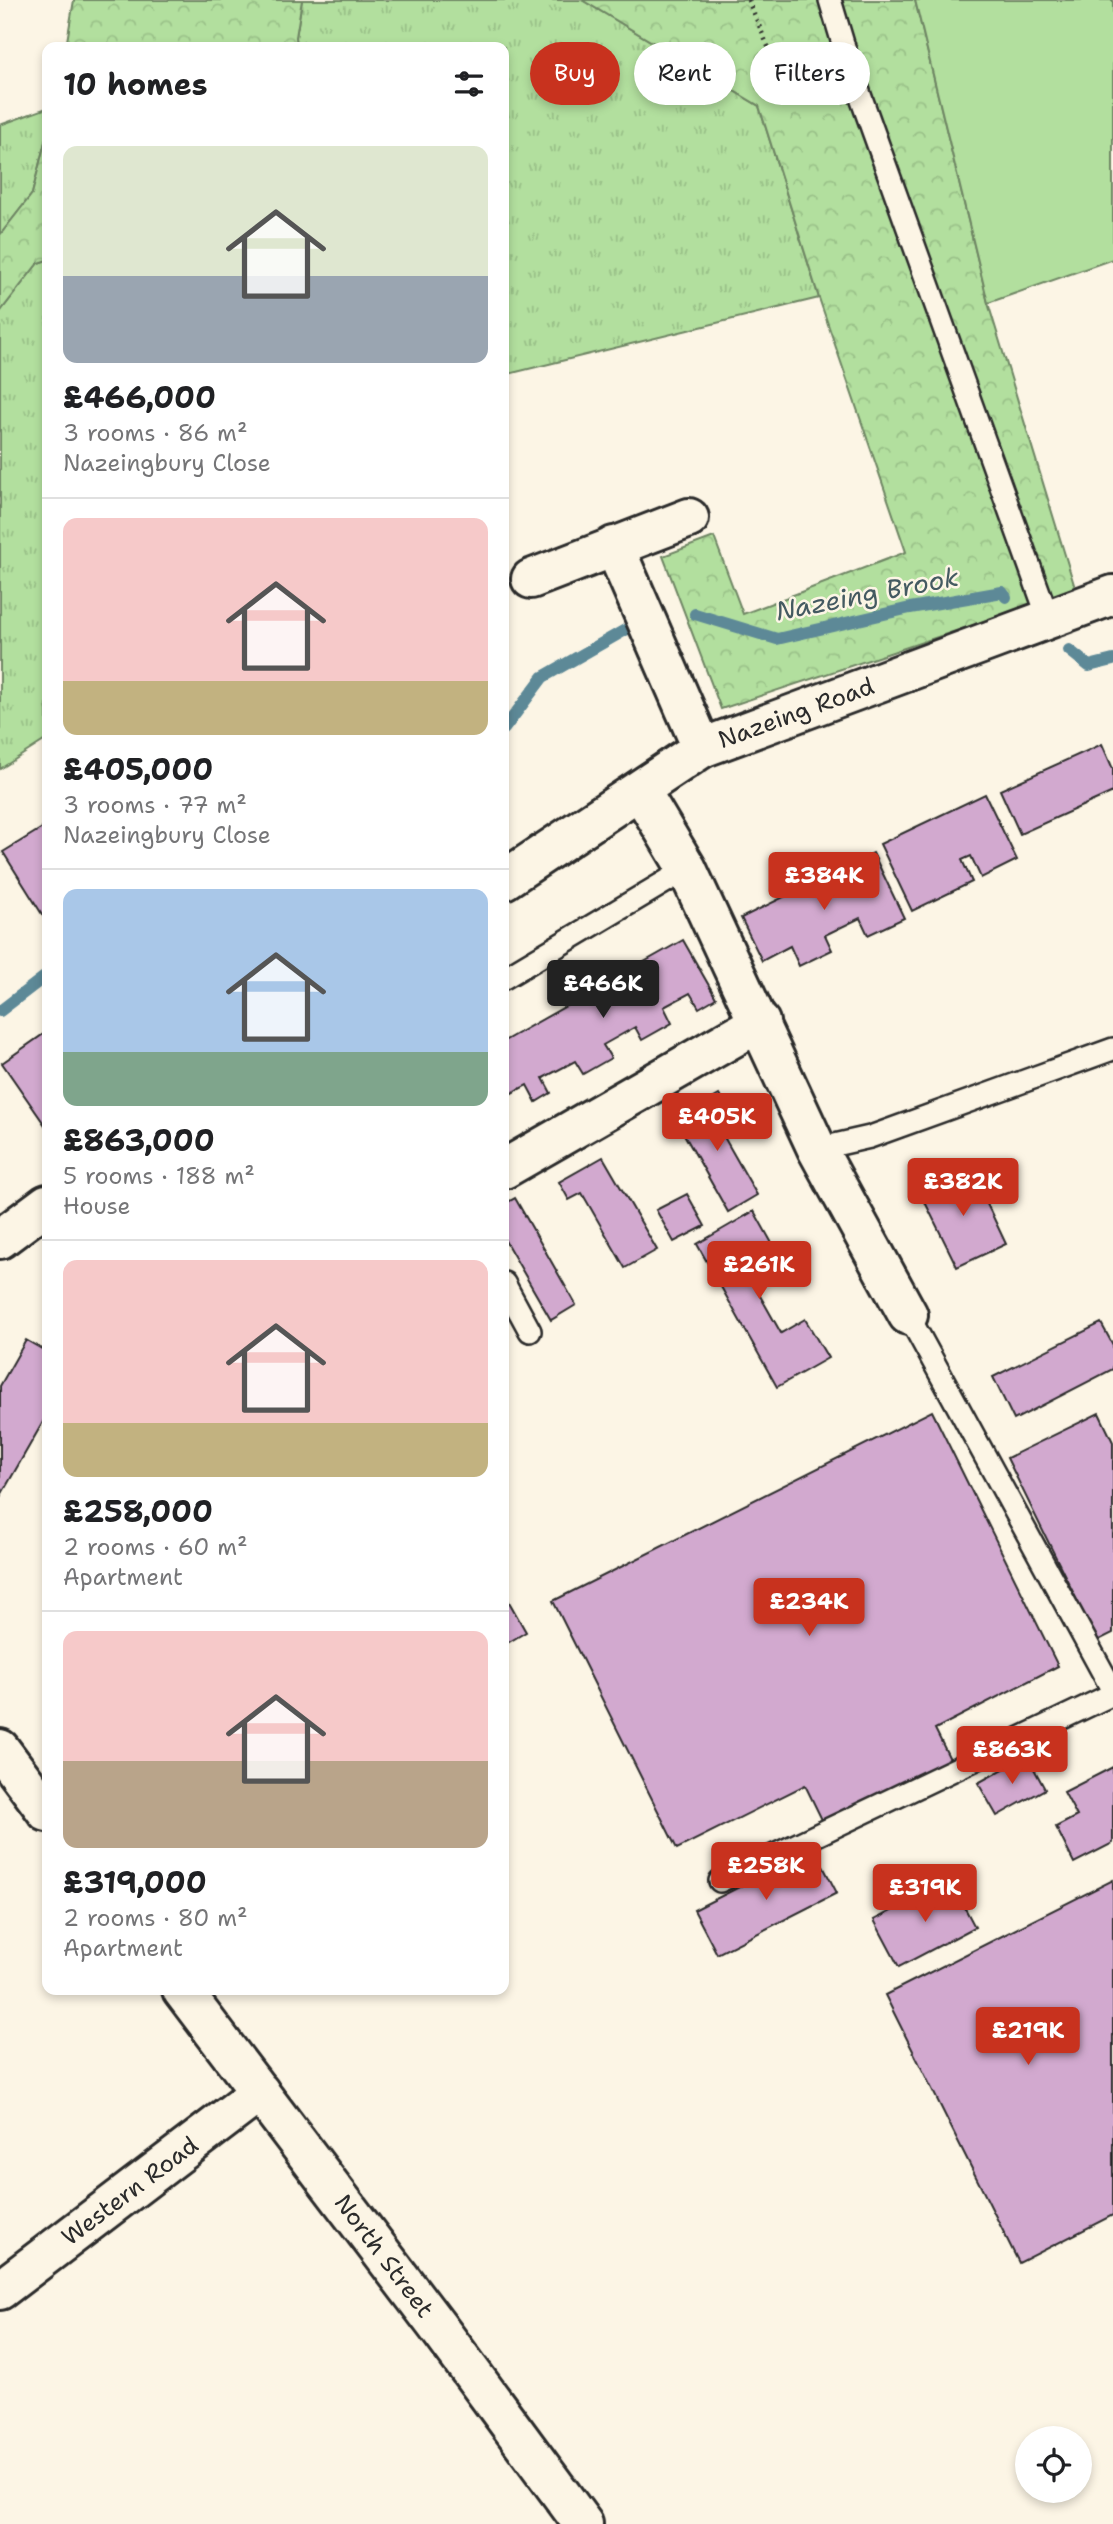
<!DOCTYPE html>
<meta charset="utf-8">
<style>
:root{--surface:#fff;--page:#f2f2f2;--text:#202124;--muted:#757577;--line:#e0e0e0;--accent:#c8321e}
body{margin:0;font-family:"Shantell Sans",sans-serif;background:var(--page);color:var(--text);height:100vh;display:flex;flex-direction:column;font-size:26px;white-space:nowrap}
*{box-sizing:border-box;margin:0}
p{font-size:23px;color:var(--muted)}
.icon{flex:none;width:38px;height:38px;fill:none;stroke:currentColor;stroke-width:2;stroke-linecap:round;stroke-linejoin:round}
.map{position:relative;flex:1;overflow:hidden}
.details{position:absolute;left:42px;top:42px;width:467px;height:1953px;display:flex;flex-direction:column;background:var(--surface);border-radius:14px;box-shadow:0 4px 10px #0003}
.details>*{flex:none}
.banner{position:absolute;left:530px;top:42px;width:478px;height:63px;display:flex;gap:14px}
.tools{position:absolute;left:1015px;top:2426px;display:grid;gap:14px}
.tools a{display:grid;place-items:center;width:77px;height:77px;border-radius:50%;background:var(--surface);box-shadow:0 4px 10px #0003;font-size:35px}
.price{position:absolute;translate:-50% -60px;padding:0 16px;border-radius:7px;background:var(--accent);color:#fff;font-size:23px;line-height:46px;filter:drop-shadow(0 2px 4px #0008)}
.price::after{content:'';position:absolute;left:50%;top:42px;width:21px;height:16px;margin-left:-10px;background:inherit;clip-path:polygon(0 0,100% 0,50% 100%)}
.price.on{background:#222;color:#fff}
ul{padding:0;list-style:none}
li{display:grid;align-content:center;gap:14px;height:371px;padding:0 21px}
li+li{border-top:2px solid var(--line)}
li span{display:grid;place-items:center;height:217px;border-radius:14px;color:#555}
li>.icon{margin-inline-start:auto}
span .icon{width:126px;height:126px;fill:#fffc;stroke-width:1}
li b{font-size:30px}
h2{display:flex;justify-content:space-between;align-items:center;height:84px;padding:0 21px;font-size:30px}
.pill{padding:0 24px;border-radius:32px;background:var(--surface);box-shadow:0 4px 10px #0003;font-size:24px;line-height:63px}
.pill.on{background:var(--accent);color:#fff}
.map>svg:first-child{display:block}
.grass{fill:url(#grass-tufts);stroke:#6e8564;stroke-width:2}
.forest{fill:url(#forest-crowns);stroke:#6e8564;stroke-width:2}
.park{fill:#b2df9e;stroke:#6e8564;stroke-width:2}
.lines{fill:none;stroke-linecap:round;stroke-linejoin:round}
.stream{stroke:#5d8997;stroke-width:12}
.building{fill:#d2a9cf;stroke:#2b2b2b;stroke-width:2}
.lane-casing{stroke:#2b2b2b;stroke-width:26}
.street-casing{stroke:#2b2b2b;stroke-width:44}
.secondary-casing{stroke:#2b2b2b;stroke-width:44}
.path{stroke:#2b2b2b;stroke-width:4.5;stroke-dasharray:2 5;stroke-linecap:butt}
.lane{stroke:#fcf5e5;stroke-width:21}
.street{stroke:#fcf5e5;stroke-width:38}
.secondary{stroke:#fcf5e5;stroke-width:38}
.labels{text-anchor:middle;stroke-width:5;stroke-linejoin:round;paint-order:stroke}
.street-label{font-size:24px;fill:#2b2b2b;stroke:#fcf5e5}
.water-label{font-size:26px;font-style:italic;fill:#445a61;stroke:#fcf5e5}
</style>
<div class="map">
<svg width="1113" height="2524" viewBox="0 0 1113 2524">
<defs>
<pattern id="grass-tufts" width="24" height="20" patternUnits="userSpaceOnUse" patternTransform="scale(1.75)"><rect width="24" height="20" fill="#b2df9e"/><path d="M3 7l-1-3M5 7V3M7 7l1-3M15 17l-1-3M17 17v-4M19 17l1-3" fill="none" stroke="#99c088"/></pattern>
<pattern id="forest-crowns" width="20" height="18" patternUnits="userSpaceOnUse" patternTransform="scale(1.75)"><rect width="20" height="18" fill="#b2df9e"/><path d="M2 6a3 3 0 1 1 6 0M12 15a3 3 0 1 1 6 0" fill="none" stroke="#99c088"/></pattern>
</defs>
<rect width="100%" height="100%" fill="#fcf5e5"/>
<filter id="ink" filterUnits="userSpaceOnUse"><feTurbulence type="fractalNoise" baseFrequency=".0143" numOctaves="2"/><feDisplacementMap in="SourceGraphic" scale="14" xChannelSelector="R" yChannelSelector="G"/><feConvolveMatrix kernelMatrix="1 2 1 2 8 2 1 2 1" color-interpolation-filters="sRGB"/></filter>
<g filter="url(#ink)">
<!-- grass -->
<g class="grass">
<polygon points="302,0 582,0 759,106 819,298 504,375 504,47 297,47 296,37"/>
<polygon points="47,108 47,134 32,194 0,235 0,125"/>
<polygon points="47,260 47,739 0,769 0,312 38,263"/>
</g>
<!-- forest -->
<g class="forest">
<polygon points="74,0 302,0 296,37 297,47 66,47"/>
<polygon points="582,0 915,0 988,303 1076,591 721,709 663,556 714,537 743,614 906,552 819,298 759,106"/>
<polygon points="47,134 47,260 38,263 0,312 0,235 32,194"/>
</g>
<!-- park -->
<polygon class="park" points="915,0 1113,0 1113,259 988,303"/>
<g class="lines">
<!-- stream -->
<g class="stream">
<polyline points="695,614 777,639 910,608 1002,592 1006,597"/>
<polyline points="1069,650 1089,666 1113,660"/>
<polyline points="504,729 543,677 627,629"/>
<polyline points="0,1011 47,975"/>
</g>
</g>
<!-- building -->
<g class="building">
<polygon points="1102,744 1113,769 1113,792 1020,834 1000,790"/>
<polygon points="985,794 1017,860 981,878 971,856 962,860 972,882 912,911 880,844"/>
<polygon points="47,825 47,918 45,919 3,852"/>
<polygon points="873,853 904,918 868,935 860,918 825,935 832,950 799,966 790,946 762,961 741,918"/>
<polygon points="683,940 716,998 699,1008 690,993 664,1007 672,1023 642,1040 635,1027 603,1045 611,1058 583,1074 575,1061 543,1078 551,1093 536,1102 527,1085 504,1097 504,1041"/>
<polygon points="45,1033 47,1036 47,1128 2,1063"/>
<polygon points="719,1095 731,1115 716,1123 757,1195 728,1212 676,1120"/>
<polygon points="603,1157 657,1250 625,1268 582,1193 569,1200 559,1182"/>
<polygon points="970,1168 1006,1244 957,1267 920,1192"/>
<polygon points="687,1194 705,1226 674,1242 656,1210"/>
<polygon points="515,1198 576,1305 551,1320 504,1239 504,1204"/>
<polygon points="754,1211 773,1245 741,1262 781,1333 805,1319 828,1358 777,1387 697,1244"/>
<polygon points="1101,1323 1113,1345 1113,1369 1014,1420 993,1377"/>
<polygon points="26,1340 47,1352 47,1415 0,1497 0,1386"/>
<polygon points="932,1411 1058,1666 935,1729 951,1761 824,1824 805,1785 677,1849 553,1601"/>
<polygon points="1099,1413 1113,1442 1113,1633 1097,1641 1007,1458"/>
<polygon points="504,1593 526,1632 504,1645"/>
<polygon points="1027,1756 1045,1789 997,1816 978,1783"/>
<polygon points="1113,1767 1113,1843 1074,1863 1056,1827 1077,1816 1064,1792"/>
<polygon points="814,1849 837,1893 717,1954 694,1910"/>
<polygon points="950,1880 975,1927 899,1967 874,1920"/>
<polygon points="1113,1880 1113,2215 1019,2263 885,1995"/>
</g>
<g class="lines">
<defs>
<g id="lane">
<polyline points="830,0 850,67 1049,620"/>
<polyline points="504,978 687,869"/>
<polyline points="817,1149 870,1137 1113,1049"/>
<polyline points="504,1283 530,1331"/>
<polyline points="908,1315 1113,1691"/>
<polyline points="720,1881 1113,1694"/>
</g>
<g id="street">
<polyline points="614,546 702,748"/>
<polyline points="531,579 689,518"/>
<polyline points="640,790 687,869 817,1149 908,1315"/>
<polyline points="504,1169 760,1022"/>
<polyline points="0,2290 260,2092"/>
</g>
<g id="secondary">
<polyline points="504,880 702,748 1113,595"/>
<polyline points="0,1239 47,1204"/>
<polyline points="0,1749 47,1812"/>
<polyline points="182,1990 437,2326 583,2524"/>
</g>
</defs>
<!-- lane casing -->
<use href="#lane" class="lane-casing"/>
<!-- street casing -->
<use href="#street" class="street-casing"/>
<!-- secondary casing -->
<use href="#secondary" class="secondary-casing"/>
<!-- path -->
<polyline class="path" points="748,0 773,58 818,63"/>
<!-- lane -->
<use href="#lane" class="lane"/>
<!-- street -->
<use href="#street" class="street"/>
<!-- secondary -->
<use href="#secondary" class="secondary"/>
</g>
</g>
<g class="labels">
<!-- street labels -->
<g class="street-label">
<text transform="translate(796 713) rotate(-20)" y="8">Nazeing Road</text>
<text transform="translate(130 2191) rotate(-37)" y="8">Western Road</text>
<text transform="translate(384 2256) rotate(53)" y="8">North Street</text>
</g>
<!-- water labels -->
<g class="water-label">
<text transform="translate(867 594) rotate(-11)" y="9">Nazeing Brook</text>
</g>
</g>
</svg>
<div class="tools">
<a><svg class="icon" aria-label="locate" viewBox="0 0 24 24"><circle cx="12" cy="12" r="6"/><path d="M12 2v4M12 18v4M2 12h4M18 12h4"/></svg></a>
</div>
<b class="price" style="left:824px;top:912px">£384K</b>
<b class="price on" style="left:603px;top:1020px">£466K</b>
<b class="price" style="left:717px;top:1153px">£405K</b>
<b class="price" style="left:963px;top:1218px">£382K</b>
<b class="price" style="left:759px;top:1301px">£261K</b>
<b class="price" style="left:809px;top:1638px">£234K</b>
<b class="price" style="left:1012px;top:1786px">£863K</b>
<b class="price" style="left:766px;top:1902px">£258K</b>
<b class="price" style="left:925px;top:1924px">£319K</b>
<b class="price" style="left:1028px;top:2067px">£219K</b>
<div class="banner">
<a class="pill on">Buy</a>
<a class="pill">Rent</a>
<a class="pill">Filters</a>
</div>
<section class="details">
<h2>10 homes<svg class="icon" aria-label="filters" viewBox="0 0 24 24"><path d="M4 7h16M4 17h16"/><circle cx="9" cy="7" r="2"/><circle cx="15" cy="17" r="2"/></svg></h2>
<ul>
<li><span style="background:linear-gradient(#dfe7d0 60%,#9aa5b1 0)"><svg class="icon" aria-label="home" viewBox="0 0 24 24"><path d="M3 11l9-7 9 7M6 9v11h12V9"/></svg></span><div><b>£466,000</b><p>3 rooms · 86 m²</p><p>Nazeingbury Close</p></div></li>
<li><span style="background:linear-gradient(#f6c9c9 75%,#c2b280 0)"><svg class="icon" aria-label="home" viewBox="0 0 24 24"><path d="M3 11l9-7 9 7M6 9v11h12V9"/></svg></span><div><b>£405,000</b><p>3 rooms · 77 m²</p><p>Nazeingbury Close</p></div></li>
<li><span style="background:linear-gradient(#a9c7e8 75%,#7fa58c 0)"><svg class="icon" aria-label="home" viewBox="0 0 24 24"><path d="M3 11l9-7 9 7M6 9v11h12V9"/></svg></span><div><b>£863,000</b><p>5 rooms · 188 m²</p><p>House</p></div></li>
<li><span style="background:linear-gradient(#f6c9c9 75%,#c2b280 0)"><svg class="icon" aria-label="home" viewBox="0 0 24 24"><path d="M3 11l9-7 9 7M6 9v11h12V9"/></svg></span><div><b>£258,000</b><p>2 rooms · 60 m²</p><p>Apartment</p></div></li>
<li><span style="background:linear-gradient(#f6c9c9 60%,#b9a48a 0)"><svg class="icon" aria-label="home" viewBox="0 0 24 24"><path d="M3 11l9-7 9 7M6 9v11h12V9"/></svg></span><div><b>£319,000</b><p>2 rooms · 80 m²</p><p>Apartment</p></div></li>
</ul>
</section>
</div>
